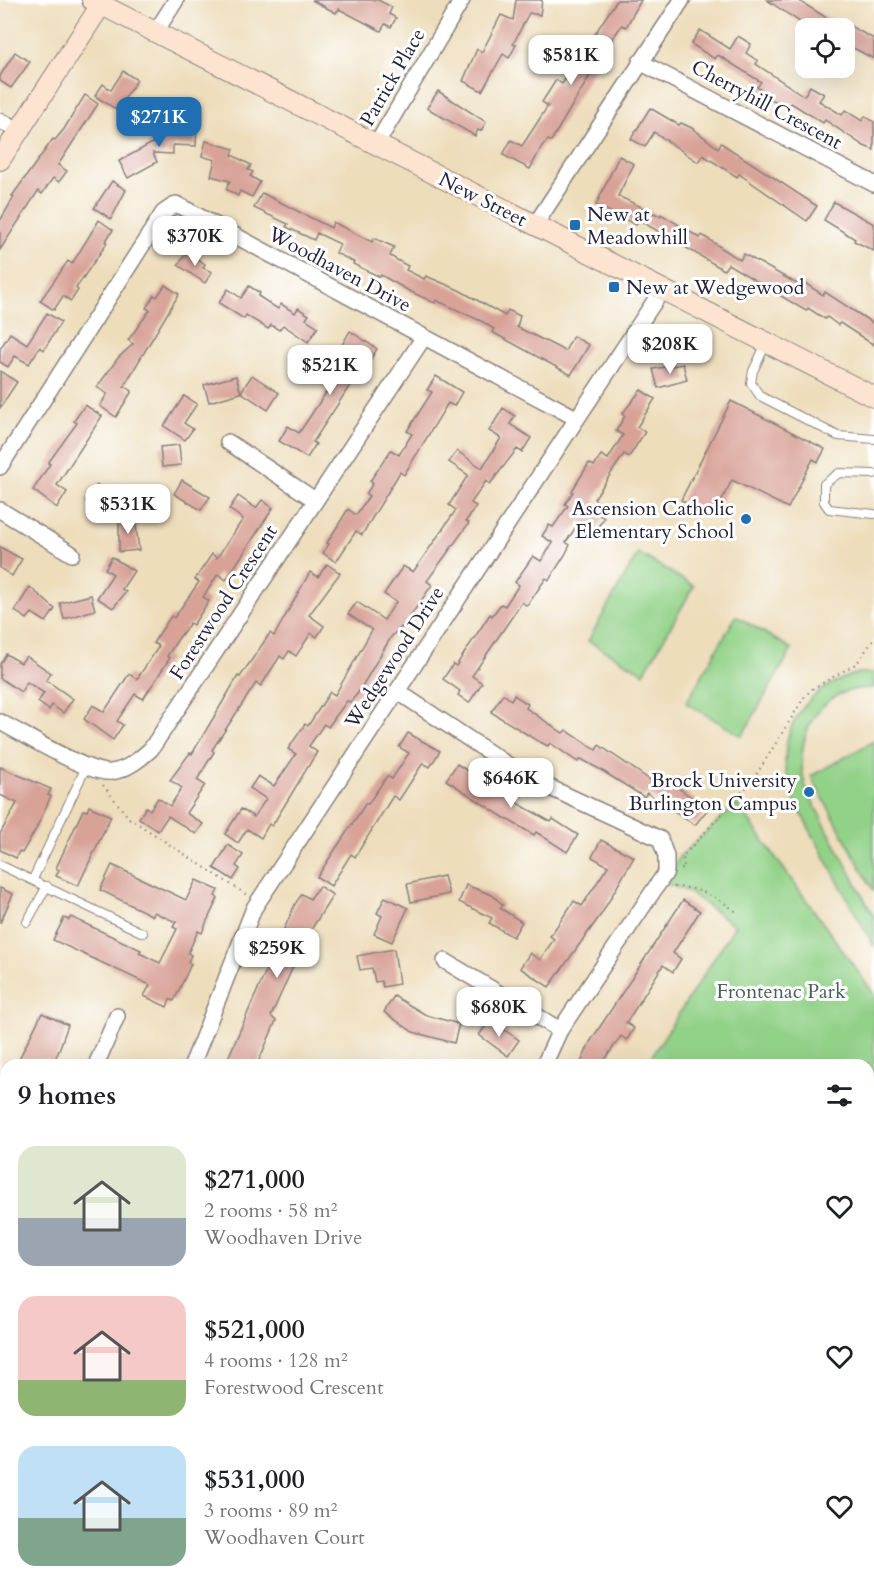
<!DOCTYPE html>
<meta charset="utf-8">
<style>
:root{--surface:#fff;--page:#f2f2f2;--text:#202124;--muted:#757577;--accent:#1f6fb2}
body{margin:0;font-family:Cardo,serif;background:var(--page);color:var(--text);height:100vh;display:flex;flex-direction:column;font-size:22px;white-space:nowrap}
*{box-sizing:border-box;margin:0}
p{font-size:20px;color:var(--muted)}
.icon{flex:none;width:33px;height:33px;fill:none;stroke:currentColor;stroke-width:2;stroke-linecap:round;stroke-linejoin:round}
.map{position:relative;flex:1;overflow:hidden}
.drawer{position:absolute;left:0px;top:1059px;width:874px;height:534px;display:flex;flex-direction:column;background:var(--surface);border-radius:18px 18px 0 0;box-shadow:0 6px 24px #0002}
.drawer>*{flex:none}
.fabs{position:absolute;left:795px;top:18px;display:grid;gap:12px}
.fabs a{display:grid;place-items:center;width:60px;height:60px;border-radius:12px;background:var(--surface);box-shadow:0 6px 24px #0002;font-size:30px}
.price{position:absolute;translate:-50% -51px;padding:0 14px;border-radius:12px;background:#fff;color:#222;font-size:20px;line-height:39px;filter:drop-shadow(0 2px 3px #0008)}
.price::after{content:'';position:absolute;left:50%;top:36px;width:18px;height:14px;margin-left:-9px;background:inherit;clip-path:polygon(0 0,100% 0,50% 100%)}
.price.active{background:var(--accent);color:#fff}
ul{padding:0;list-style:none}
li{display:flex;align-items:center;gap:18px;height:150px;padding:0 18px}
li span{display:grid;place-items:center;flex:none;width:168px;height:120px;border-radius:18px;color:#555}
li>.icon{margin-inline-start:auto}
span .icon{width:72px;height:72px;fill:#fffc;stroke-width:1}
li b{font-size:26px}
h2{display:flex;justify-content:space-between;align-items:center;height:72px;padding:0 18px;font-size:26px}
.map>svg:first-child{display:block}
.green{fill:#92d288;stroke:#5a7a62;stroke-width:1.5}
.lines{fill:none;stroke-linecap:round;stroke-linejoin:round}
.stream{stroke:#6fa5dc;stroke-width:4}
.building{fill:#d8a297}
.lane-casing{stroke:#88807b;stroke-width:10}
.street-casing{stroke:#88807b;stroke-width:18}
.secondary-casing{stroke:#88807b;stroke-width:22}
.path{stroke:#88807b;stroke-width:2;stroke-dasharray:1.5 4.5;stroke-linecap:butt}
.lane{stroke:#fff;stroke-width:8}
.street{stroke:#fff;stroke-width:15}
.secondary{stroke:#fde4d1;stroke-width:20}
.poi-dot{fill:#1f6fb2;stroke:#fff;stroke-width:2}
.labels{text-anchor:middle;stroke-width:6;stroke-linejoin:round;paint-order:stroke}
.street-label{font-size:20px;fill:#22223b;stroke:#fff}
.poi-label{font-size:20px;fill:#22223b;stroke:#fff;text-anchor:start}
.park-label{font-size:20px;fill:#496056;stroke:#fff}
</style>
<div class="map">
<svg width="874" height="1593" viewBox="0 0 874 1593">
<rect width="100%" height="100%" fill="#fff"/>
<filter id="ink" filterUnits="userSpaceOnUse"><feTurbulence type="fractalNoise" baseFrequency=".0167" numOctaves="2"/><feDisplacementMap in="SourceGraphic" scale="12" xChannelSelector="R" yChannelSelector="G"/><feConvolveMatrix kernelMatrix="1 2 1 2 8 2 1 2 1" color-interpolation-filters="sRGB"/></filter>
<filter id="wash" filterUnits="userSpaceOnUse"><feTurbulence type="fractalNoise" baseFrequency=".008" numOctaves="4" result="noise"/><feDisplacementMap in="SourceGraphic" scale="24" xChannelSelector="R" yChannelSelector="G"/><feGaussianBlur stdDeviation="1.35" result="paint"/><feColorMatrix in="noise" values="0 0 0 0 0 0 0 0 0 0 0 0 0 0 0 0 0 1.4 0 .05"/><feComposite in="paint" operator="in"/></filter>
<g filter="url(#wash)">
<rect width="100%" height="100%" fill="#edddbb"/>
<!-- green -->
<g class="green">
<polygon points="638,553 694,586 644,673 588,641"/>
<polygon points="736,616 792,649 742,736 686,703"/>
<path d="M859,673H874V688C816,685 790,742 807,791L874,917V947C854,911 835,875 815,839C804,818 789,796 786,772C780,721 812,686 859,673Z"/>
<polygon points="874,741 874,892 811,776"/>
<polygon points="737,804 874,994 874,1357 869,1359 868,1065 646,1065 735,926 687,891 667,884 679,857"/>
</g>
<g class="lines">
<!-- stream -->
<polyline class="stream" points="873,1593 874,1590"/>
</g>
<g id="blocks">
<!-- building -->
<g class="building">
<polygon points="312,0 378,0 392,7 389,14 396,18 391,27 385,24 381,31 339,9 336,13"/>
<polygon points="516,0 542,0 540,15 529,13 513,44 516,45 509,58 503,54 482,91 463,81 477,49 482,52 501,15 513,20"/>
<polygon points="617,0 641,0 626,27 622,25 610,42 551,141 548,140 542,146 530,169 503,155 511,140 522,146 548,106 542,102 556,80 562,84"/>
<polygon points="767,0 798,0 843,28 809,28"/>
<polygon points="850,26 874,39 874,59 844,43 844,29 848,31"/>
<polygon points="700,30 730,49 738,36 751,44 746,53 758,61 756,64 804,96 810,86 824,94 819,101 842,115 845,110 862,121 865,116 874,122 874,150 864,146 825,120 823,123 791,103 788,107 764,96 766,93 757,87 761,82 718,55 715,59 691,44"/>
<polygon points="15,52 30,62 11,88 0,81 0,76"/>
<polygon points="123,71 137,80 117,110 95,96 103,84 111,90"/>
<polygon points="438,91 486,122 481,131 478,130 475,136 427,108"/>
<polygon points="85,95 98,104 58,165 67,171 59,182 53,178 42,194 38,191 0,250 0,221 14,197 12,196 53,139 55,140 64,129"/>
<polygon points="650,108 679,125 681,123 692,128 718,148 721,143 817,206 807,221 739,174 737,177 703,155 698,162 654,132 645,147 631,139"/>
<polygon points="169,120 181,120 180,129 197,129 196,146 173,145 173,154 153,153 157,162 128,178 119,161 160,139 160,128 168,128"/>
<polygon points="206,141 234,149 232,155 251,165 248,170 253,172 250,176 260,182 252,197 240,191 238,196 226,189 230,181 211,176 215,160 202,156"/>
<polygon points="619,156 634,164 618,196 660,216 661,214 700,238 702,235 740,260 744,254 797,284 800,280 823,295 825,292 874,324 874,345 840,323 838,325 827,317 825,319 808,308 806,311 728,264 724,270 639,220 636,225 596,205"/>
<polygon points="112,181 126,190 111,219 94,208"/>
<polygon points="262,193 331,228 333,222 372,242 374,238 394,247 390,256 408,266 406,270 424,279 426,276 459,290 505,316 508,310 520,316 517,327 565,351 573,336 589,345 571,375 492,332 494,329 483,322 436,300 435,303 411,292 381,275 380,277 353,264 354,262 336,253 340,244 317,233 314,240 286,227 288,224 254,208"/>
<polygon points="834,202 874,224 874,251 854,241 855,239 824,220"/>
<polygon points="99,220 113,230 105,242 107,243 76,288 78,290 71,301 63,296 54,310 40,301 68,261 72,264"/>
<polygon points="187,252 205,264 203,268 212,272 205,283 178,265"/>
<polygon points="165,285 179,294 124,386 132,391 116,417 100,406 107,394 97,387 118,358 133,344 128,340 150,310 146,308 154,295 157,297"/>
<polygon points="249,286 260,293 258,296 278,309 281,304 295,313 298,308 309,315 306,319 318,327 308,342 283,325 279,330 271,325 268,329 246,315 244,319 219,303 228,289 241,298"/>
<polygon points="47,313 61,322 44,350 40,347 29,364 15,356 8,367 0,362 0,349 10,333 27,344"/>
<polygon points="350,331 377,349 369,362 363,359 348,382 351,384 313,442 316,444 307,458 279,441 288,426 299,433 329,388 325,386 349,350 342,345"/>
<polygon points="683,364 687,380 658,388 653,369"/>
<polygon points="0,371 17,382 0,408"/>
<polygon points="252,375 279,393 268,410 241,392"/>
<polygon points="236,376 241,393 209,402 204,385"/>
<polygon points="436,376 462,392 454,406 448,403 404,475 400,472 362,535 356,531 336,562 323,553 329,544 327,543 348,509 356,515 369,496 366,494 373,483 370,481 391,450 399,455 412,434 407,431 432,392 427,390"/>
<polygon points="641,390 655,399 637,427 645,432 629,457 624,454 594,499 597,501 592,510 604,518 595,531 580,521 566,542 570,545 565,555 549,580 546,578 527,606 522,602 472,676 482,683 469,703 458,695 460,691 443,679 453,664 456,666 490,614 492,616 501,604 505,606 519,585 515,582 533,556 541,561 553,543 542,536 549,525 553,527 568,506 565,504 573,492 572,491 589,463 594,466 601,455 608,459 623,435 616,431 625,416 622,414"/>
<polygon points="184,396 197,404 184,423 193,429 185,440 164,426"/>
<polygon points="731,401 825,449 818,462 813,459 788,508 732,480 713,517 681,500"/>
<polygon points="85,405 102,416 57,485 67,492 57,508 33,490 50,464 48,463 77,423 74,421"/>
<polygon points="503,408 515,416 510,424 531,438 522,452 517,449 490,484 486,481 471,503 476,506 466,521 469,523 427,581 432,585 402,628 401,627 391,637 358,693 350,702 347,701 328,727 324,724 309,746 317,752 272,826 269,824 261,838 247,829 238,843 225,834 241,809 254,817 266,799 250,788 258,776 274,786 296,754 288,749 305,724 308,726 330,692 335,695 372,630 348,614 357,602 384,620 396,602 384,594 403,566 413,572 456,510 449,505 468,475 449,462 457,451 482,468 501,438 489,431"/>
<polygon points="179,445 181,465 162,467 160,447"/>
<polygon points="182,480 210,497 201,510 174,494"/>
<polygon points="97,485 115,497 104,514 86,502"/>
<polygon points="238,496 256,508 262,500 273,508 226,580 218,574 203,597 209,601 193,625 190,623 178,639 167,656 170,658 143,699 135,694 117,721 123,725 113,740 84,719 93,705 104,712 129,674 137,679 159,646 153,643 171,616 174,618 199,582 195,579 212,554 217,558 243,519 229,509"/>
<polygon points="135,517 139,550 119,552 119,519"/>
<polygon points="0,547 22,559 12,576 0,568"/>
<polygon points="112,557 134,571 122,589 126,592 113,608 97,598 113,574 105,569"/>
<polygon points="327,564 340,573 309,615 324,626 317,637 311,633 296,656 289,651 284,659 280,656 261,686 256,683 212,750 214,752 197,780 205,785 186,813 203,824 196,834 168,816 158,831 139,818 146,807 150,810 158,798 170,806 182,788 170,780 190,753 192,754 238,676 240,677 270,633 274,636 310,572 318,577"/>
<polygon points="30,587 55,609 46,622 32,613 27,619 15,611"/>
<polygon points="91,595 95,610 64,619 60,603"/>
<polygon points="6,654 21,663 26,656 51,673 46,680 73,699 63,713 52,705 49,710 38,702 44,693 27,682 21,692 0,678 0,664"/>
<polygon points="503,694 511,700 514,695 528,704 526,708 563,733 566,730 596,750 599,745 659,786 664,778 708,809 695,825 647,793 644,797 601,770 581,759 578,762 550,743 548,746 536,740 491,712"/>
<polygon points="408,733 440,751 430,767 423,763 399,800 393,796 355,857 351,854 331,886 317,877 366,803 368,804 387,776 392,779 409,753 399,747"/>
<polygon points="457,764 519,804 551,822 553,819 578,835 567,852 536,832 534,835 503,817 446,780"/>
<polygon points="0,767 51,789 48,795 51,796 35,831 22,853 19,851 16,858 0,850 0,834 17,803 0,795"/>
<polygon points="89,806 111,816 78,886 56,876 59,870 56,868 83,810 87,811"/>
<polygon points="601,840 634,857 602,913 549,987 520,968 530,953 540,960 554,939 550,936 574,901 582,906 608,866 592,857"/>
<polygon points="228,845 243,855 236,866 240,869 233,880 214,868"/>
<polygon points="112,865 186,900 196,880 218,890 215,896 218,898 207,921 202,933 198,931 188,953 191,955 188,962 191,964 174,1001 170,999 167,1007 144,996 150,985 53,940 64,918 69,920 71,917 141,950 139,953 160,963 177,929 173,927 176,922 154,912 153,916 100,890"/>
<polygon points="444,876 449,894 411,902 407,884"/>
<polygon points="466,885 492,895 503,905 500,908 522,922 513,937 489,923 492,918 459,902"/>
<polygon points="319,886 333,895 311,930 315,932 307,949 302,947 288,978 271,1016 276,1021 257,1065 225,1065 295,904 302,894 310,899"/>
<polygon points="0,888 13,894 0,923"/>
<polygon points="385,897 408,908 392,942 374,934 382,916 377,913"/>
<polygon points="683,900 700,911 673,953 681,959 673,972 663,965 626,1023 634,1028 627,1040 621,1036 601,1065 580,1065 590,1042"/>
<polygon points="394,949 399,984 383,987 381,981 375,982 372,968 360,970 357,956"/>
<polygon points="394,996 426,1015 459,1024 454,1043 413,1032 384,1012"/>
<polygon points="42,1013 68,1025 58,1053 52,1065 16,1065"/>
<polygon points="490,1020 519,1040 508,1056 479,1035"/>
</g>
</g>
</g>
<g filter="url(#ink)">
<use href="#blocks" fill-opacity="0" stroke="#88807b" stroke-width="1.5"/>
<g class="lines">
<defs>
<g id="lane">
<polyline points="766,344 753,371 751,383 760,396 838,436 874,439"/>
<polyline points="874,474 839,473 824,484 824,502 829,509 874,514"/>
<polyline points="0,865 143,933"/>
<polyline points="33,879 86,767"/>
<polyline points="27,922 47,886"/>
</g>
<g id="street">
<polyline points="155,33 176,0"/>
<polyline points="640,62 874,184"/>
<polyline points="0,121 19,130"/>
<polyline points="376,145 462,0"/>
<polyline points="535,225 682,0"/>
<polyline points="228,442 315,500"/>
<polyline points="0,467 163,213 176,204 576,418"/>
<polyline points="0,510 72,554"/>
<polyline points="397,691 523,775 660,839 666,856 666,872 560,1030 544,1065"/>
<path d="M0,722C22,733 90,775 111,772C127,770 140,759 151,749L424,337"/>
<polyline points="445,961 560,1030"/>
<polyline points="96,1065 117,1016"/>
<polyline points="192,1065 254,908 662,290"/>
<polyline points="0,1216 6,1202"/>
<polyline points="516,1587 535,1593"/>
<polyline points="11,1593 15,1587"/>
<polyline points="228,1593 230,1587"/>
<polyline points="717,1593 725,1587"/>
</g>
<g id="secondary">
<polyline points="92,0 874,397"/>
<polyline points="0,160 101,5"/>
<polyline points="0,1192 6,1195"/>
<polyline points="868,1376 874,1374"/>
</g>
</defs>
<!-- lane casing -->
<use href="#lane" class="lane-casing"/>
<!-- street casing -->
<use href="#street" class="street-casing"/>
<!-- secondary casing -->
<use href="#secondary" class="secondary-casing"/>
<!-- path -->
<g class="path">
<polyline points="103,785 129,818 247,895"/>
<polyline points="681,869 684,869 683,856 753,780 805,696 812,689 857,663 874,639"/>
<path d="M674,887C700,887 719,898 739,914"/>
<polyline points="868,1541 874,1479"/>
<polyline points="848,1593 850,1587"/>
</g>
<!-- lane -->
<use href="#lane" class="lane"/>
<!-- street -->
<use href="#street" class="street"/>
<!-- secondary -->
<use href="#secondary" class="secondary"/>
</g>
</g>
<!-- markers -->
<g class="poi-dot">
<rect x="569" y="219" width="12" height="12" rx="3"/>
<rect x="608" y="281" width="12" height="12" rx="3"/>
<circle cx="746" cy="519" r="6"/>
<circle cx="809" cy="792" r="6"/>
</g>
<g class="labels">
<!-- street labels -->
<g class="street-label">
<text transform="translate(392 77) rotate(-60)" y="7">Patrick Place</text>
<text transform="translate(767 104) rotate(28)" y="7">Cherryhill Crescent</text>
<text transform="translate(483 199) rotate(27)" y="7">New Street</text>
<text transform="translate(340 269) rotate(28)" y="7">Woodhaven Drive</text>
<text transform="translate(223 602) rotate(-57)" y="7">Forestwood Crescent</text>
<text transform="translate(394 657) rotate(-57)" y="7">Wedgewood Drive</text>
</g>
<!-- poi labels -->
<g class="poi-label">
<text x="587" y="221">New at<tspan x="587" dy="23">Meadowhill</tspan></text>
<text x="626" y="294">New at Wedgewood</text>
<text x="734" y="515" text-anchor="end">Ascension Catholic<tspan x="734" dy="23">Elementary School</tspan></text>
<text x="797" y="787" text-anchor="end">Brock University<tspan x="797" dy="23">Burlington Campus</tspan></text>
</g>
<!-- park labels -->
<g class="park-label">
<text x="781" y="998">Frontenac Park</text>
</g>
</g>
</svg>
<div class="fabs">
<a><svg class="icon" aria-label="locate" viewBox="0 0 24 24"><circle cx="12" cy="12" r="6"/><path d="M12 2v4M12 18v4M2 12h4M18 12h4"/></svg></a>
</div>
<b class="price" style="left:571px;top:86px">$581K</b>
<b class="price active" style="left:159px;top:148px">$271K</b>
<b class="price" style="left:195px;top:267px">$370K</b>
<b class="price" style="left:670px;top:375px">$208K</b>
<b class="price" style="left:330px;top:396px">$521K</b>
<b class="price" style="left:128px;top:535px">$531K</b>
<b class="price" style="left:511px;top:809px">$646K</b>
<b class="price" style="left:277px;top:979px">$259K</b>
<b class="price" style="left:499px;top:1038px">$680K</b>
<section class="drawer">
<h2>9 homes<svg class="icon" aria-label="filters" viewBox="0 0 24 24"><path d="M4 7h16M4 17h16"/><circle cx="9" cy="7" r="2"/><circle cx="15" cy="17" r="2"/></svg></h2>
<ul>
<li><span style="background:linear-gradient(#dfe7d0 60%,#9aa5b1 0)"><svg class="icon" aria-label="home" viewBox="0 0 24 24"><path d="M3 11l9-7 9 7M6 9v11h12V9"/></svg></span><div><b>$271,000</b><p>2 rooms · 58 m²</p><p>Woodhaven Drive</p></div><svg class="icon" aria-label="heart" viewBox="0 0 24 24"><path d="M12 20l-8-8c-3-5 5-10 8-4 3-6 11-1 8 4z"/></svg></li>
<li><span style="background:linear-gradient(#f6c9c9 70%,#8fb573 0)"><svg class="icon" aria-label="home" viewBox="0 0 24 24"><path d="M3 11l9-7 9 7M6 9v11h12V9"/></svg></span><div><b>$521,000</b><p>4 rooms · 128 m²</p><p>Forestwood Crescent</p></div><svg class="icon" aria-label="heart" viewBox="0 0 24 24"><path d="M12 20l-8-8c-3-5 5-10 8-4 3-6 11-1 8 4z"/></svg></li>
<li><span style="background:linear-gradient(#bfe0f5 60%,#7fa58c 0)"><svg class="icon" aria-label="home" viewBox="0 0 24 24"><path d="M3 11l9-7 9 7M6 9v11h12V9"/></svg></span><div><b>$531,000</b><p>3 rooms · 89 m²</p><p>Woodhaven Court</p></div><svg class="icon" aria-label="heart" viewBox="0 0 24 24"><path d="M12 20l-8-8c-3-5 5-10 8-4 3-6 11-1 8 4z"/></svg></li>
</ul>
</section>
</div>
